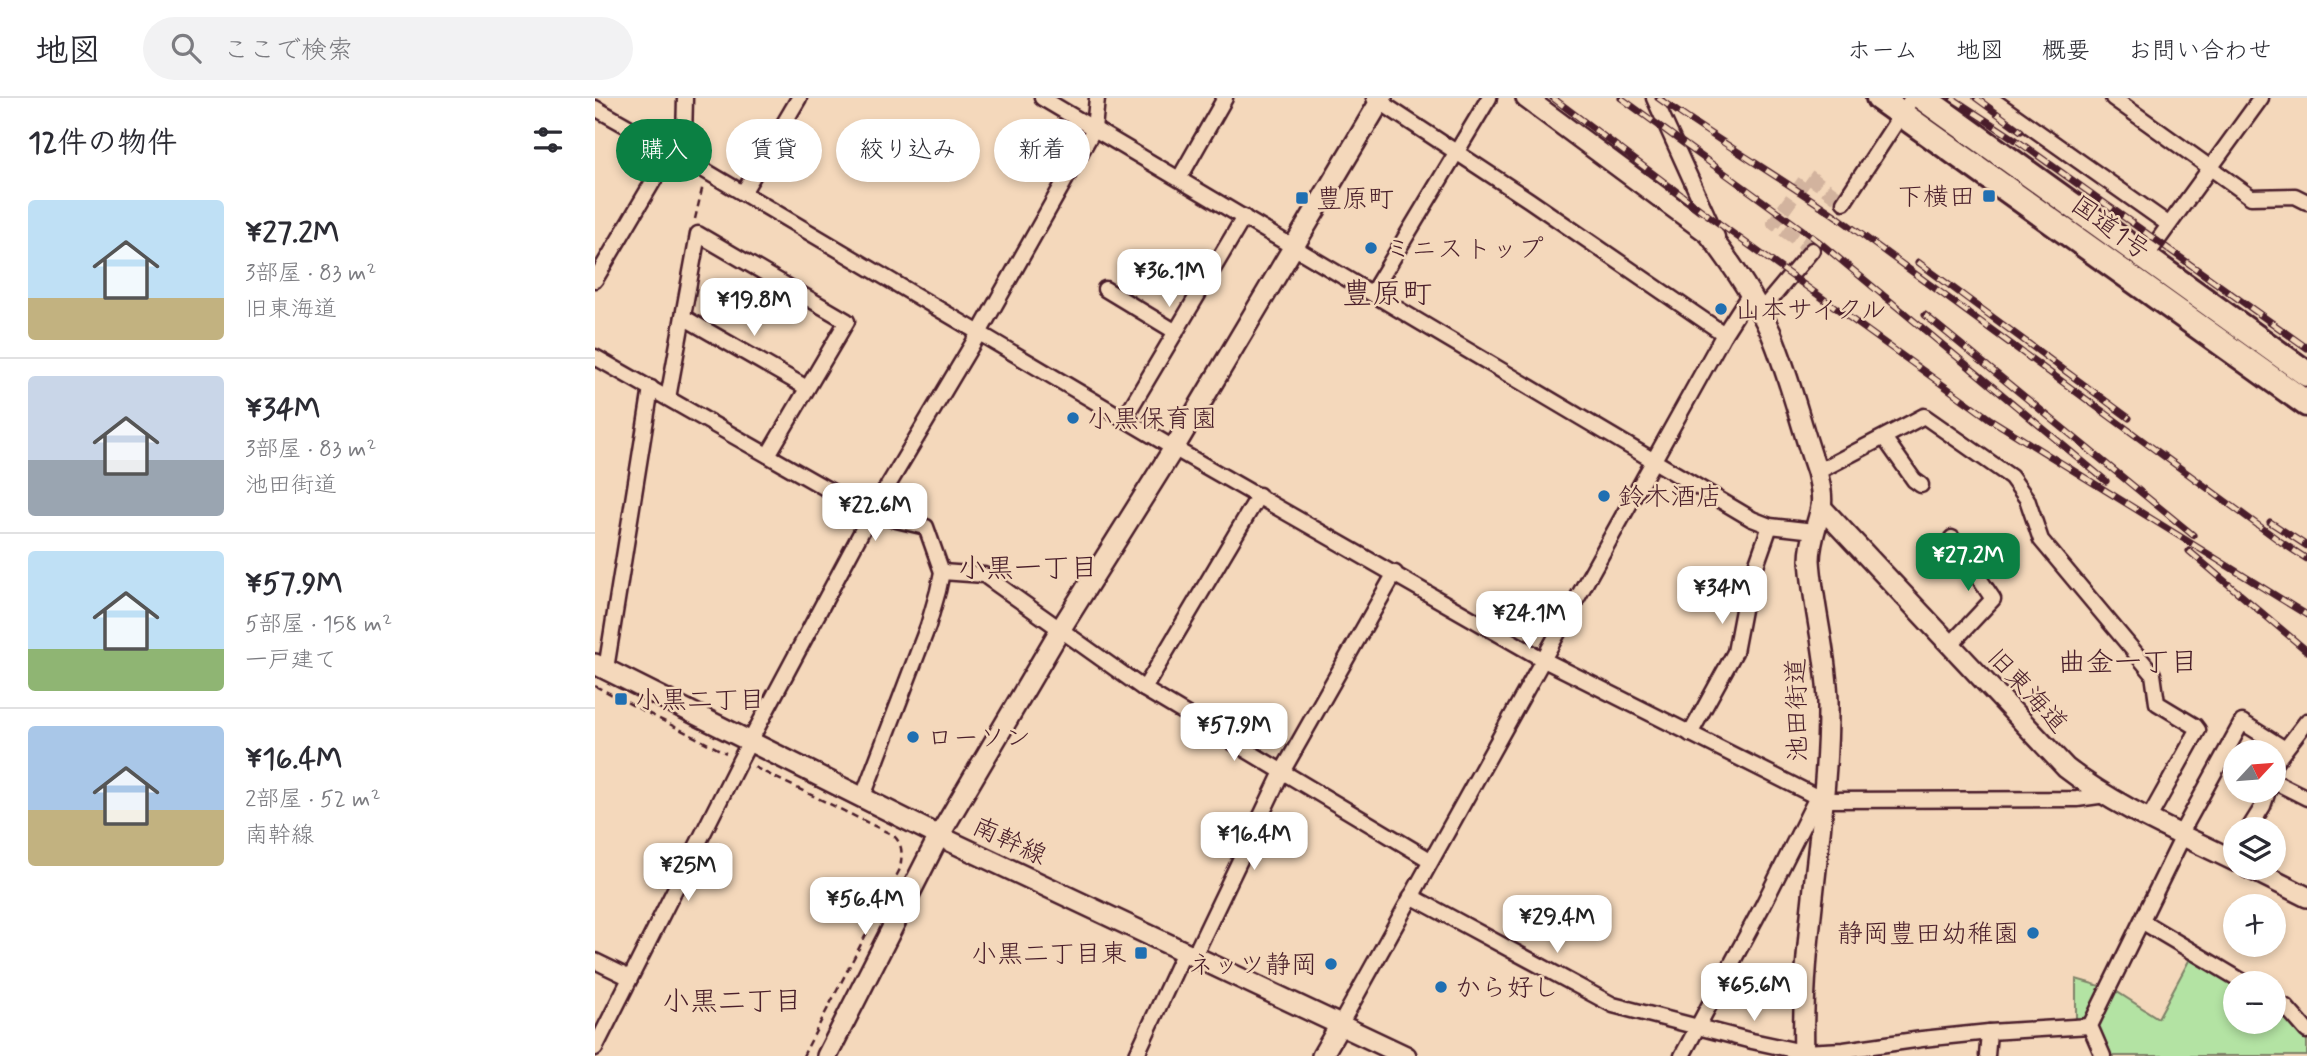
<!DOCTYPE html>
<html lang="ja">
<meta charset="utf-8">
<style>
:root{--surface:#fff;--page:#f2f2f3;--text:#2b2b33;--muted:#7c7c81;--line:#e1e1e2;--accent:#0b8043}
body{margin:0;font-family:Mynerve,"Klee One",sans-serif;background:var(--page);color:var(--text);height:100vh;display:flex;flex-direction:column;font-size:26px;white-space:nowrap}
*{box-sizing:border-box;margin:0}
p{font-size:23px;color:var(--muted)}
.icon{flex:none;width:38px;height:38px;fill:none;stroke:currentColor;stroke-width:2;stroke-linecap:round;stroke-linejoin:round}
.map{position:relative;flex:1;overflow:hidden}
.side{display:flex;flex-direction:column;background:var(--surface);width:595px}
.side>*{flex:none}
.hud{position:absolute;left:21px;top:21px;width:665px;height:63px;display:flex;gap:14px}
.needle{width:46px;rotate:64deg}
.tools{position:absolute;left:1628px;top:642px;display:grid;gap:14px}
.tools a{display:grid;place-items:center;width:63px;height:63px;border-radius:50%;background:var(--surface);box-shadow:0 4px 10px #0003;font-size:35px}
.price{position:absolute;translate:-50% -60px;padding:0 16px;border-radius:14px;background:#fff;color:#222;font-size:23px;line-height:46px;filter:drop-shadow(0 2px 4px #0008)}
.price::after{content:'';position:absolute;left:50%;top:42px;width:21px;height:16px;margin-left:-10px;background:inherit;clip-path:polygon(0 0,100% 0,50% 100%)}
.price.on{background:var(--accent);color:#fff}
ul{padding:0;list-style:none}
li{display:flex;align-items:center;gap:21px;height:175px;padding:0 28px}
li+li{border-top:2px solid var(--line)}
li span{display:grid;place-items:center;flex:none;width:196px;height:140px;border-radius:7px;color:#555}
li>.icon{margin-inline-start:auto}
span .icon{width:84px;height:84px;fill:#fffc;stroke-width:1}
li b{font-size:30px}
h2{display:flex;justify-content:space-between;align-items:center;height:84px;padding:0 28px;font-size:30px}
.tag{padding:0 24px;border-radius:32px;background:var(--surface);box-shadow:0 4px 10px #0003;font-size:24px;line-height:63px}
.tag.on{background:var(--accent);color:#fff}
header{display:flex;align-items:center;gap:42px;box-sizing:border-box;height:98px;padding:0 35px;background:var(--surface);border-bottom:2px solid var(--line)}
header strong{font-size:33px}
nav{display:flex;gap:38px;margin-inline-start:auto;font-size:24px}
.search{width:490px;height:63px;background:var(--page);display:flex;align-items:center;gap:18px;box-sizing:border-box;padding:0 24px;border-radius:38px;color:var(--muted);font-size:26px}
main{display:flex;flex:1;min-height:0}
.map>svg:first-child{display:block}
.green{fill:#b3e3a3;stroke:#7e8167;stroke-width:2}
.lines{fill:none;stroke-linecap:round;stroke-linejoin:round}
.street-tunnel{stroke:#d2b39e;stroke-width:14;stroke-dasharray:14 7;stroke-linecap:butt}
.street-casing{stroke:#4a1f2b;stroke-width:19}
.secondary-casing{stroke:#4a1f2b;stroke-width:24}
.highway-casing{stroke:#4a1f2b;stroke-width:30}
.path{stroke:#4a1f2b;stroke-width:2.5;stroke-dasharray:7 5;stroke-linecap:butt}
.street{stroke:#f4d8bb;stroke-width:14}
.secondary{stroke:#f4d8bb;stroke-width:19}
.highway{stroke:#f4d8bb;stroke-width:24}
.rail-casing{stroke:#4a1f2b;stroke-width:7}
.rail{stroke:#f4d8bb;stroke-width:4.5;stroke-dasharray:13;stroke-linecap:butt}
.poi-dot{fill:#1f6fb2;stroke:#f4d8bb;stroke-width:2.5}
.labels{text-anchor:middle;stroke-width:5;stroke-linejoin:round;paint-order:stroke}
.poi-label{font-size:26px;fill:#4a1f2b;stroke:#f4d8bb;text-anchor:start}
.street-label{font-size:26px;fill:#4a1f2b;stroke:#f4d8bb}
.neighbourhood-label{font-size:28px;fill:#4a1f2b;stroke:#f4d8bb}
.quarter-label{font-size:30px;fill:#4a1f2b;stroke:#f4d8bb}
</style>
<header>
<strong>地図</strong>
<div class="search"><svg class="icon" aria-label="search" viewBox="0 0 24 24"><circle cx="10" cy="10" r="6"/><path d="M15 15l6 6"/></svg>ここで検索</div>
<nav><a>ホーム</a><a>地図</a><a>概要</a><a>お問い合わせ</a></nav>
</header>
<main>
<section class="side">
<h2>12件の物件<svg class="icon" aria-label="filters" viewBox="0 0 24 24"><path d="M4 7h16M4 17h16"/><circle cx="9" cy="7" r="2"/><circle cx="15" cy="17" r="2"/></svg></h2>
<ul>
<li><span style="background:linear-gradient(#bfe0f5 70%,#c2b280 0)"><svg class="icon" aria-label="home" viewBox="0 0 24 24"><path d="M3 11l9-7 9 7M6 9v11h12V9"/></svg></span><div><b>¥27.2M</b><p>3部屋 · 83 m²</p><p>旧東海道</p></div></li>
<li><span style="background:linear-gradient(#c9d6e8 60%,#9aa5b1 0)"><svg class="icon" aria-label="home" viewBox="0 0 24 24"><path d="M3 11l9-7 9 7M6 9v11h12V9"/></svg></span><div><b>¥34M</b><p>3部屋 · 83 m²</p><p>池田街道</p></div></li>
<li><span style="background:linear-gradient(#bfe0f5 70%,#8fb573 0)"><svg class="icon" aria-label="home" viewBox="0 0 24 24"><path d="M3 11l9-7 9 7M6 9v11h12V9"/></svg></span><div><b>¥57.9M</b><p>5部屋 · 158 m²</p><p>一戸建て</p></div></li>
<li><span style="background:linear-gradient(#a9c7e8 60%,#c2b280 0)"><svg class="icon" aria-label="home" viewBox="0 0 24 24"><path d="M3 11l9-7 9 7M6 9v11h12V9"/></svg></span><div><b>¥16.4M</b><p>2部屋 · 52 m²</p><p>南幹線</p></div></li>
</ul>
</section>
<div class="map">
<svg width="1712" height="958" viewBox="0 0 1712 958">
<rect width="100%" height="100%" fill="#f4d8bb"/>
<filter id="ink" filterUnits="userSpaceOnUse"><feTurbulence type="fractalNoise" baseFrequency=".0143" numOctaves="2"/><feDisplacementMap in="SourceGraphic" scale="14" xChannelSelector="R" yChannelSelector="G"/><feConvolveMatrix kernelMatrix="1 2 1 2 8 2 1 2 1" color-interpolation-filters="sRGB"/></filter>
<g filter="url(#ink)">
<!-- green -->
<polygon class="green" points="1597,857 1640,886 1640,924 1678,924 1678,904 1712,940 1712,958 1512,958 1502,924 1481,921 1481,881 1519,892 1563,920"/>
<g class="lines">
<!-- street-tunnel -->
<polyline class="street-tunnel" points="1217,152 1179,125 1213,78 1249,104"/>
<defs>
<g id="street">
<polyline points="447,0 1157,421 1175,428 1219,433"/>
<polyline points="779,0 934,102 1129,236"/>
<polyline points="1059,0 1122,139"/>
<polyline points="1395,0 1573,126"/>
<polyline points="1518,0 1656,99 1700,98 1712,104"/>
<polyline points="0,10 87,59 575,348 949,562 1228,702 1482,701 1511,697"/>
<polyline points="82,56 89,39 90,0"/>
<polyline points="584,81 630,0"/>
<polyline points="148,95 204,0"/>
<polyline points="1249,104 1317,0"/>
<polyline points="1550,160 1666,0"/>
<polyline points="0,182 76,53"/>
<polyline points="510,191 581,234"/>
<polyline points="777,195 894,0"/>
<polyline points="1165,214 1217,152"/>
<polyline points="88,219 212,290"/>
<polyline points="0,259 276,416 331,429 347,474 343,493 333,528 267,701"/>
<polyline points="73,300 103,136 252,223 173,357"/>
<polyline points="529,321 649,119"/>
<polyline points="1290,341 1319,382 1326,387"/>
<polyline points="1222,374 1329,318 1416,379 1432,401 1446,442 1558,576 1562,605 1600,628 1603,632 1554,720"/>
<polyline points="347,474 389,477 549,591 835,762"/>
<polyline points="1355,547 1398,501 1357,440"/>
<polyline points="11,571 56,290"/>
<polyline points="549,591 664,397"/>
<polyline points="1095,636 1140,554 1151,496 1175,428"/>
<polyline points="1678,672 1679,666 1712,623"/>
<polyline points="1678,683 1712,700"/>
<polyline points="1653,732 1668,708 1673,693"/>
<polyline points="1585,737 1647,624 1690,651"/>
<polyline points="816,798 1018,907 1157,943 1208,954 1249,952 1327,941 1394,934 1392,958"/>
<polyline points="1548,824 1652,886"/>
<polyline points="599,858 687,674 800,475"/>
<polyline points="0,863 35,880"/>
<polyline points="1678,901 1691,909 1712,933"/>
<polyline points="745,927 1129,236 1154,197"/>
<polyline points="1394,934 1495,928"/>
<polyline points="0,950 145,662 276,416 384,235 499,31 502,0"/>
<polyline points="541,958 589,854"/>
<polyline points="1087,958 1168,807 1222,699"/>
<polyline points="1508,958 1495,928 1588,738"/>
</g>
<g id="secondary">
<path d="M931,0L1113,135C1137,166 1160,200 1176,235C1195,280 1206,328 1222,374C1225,386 1228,398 1226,410C1222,427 1215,444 1215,462C1218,509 1232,556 1233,604C1234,723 1205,839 1209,958"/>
<path d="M1226,409L1471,670C1521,709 1583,735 1640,763"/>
<polyline points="0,566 344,738 811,958"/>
<polyline points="1654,770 1712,799"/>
<polyline points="232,958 344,738 465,532 579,350 787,0"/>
<polyline points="727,958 745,927"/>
</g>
<g id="highway">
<polyline points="1284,0 1712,306"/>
<polyline points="1328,0 1712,276"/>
</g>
</defs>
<!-- street casing -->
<use href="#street" class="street-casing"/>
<!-- secondary casing -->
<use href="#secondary" class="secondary-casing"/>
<!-- highway casing -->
<use href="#highway" class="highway-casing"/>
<!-- path -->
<g class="path">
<polyline points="100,121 108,87"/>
<polyline points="0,588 131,655"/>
<path d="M159,669L298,737C309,747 307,757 305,771L208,958"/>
</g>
<!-- street -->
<use href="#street" class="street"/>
<!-- secondary -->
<use href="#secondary" class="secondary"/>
<!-- highway -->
<use href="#highway" class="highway"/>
<defs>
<g id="rail">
<polyline points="958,0 1122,124 1395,321 1712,517"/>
<polyline points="1026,0 1223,143 1511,383"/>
<path d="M1063,0C1122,42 1184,79 1244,120L1686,444L1712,461"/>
<polyline points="1357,0 1424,44 1712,250"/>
<polyline points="1381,0 1426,33"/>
<polyline points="1323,164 1534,320"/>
<polyline points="1330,217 1598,437"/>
<polyline points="1675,424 1712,448"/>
<polyline points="1594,453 1712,553"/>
</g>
</defs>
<!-- rail casing -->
<use href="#rail" class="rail-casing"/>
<!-- rail -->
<use href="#rail" class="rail"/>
</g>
</g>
<!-- markers -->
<g class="poi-dot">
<rect x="1387" y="91" width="14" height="14" rx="3.5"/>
<rect x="700" y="93" width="14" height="14" rx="3.5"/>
<circle cx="776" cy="150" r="7"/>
<circle cx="1126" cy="211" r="7"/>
<circle cx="478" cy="320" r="7"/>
<circle cx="1009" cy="398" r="7"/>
<rect x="19" y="594" width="14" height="14" rx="3.5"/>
<circle cx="318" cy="639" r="7"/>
<circle cx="1438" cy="835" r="7"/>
<rect x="539" y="848" width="14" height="14" rx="3.5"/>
<circle cx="736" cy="866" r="7"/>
<circle cx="846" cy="889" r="7"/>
</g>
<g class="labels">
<!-- poi labels -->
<g class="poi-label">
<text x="1380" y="107" text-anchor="end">下横田</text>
<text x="721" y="109">豊原町</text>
<text x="790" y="159">ミニストップ</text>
<text x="1140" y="220">山本サイクル</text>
<text x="492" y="329">小黒保育園</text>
<text x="1023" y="407">鈴木酒店</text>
<text x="40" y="610">小黒二丁目</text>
<text x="332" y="648">ローソン</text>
<text x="1424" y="844" text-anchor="end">静岡豊田幼稚園</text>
<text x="532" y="864" text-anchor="end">小黒二丁目東</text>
<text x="722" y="875" text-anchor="end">ネッツ静岡</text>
<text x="860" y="898">から好し</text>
</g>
<!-- street labels -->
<g class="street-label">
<text transform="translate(1516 129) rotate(36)" y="9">国道1号</text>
<text transform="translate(1433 592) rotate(47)" y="9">旧東海道</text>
<text transform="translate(1201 612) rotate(-91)" y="9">池田街道</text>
<text transform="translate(415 742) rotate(25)" y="9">南幹線</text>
</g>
<!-- neighbourhood labels -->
<g class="neighbourhood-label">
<text x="433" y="479">小黒一丁目</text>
<text x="1533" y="573">曲金一丁目</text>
<text x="137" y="912">小黒二丁目</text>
</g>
<!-- quarter labels -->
<g class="quarter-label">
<text x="792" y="205">豊原町</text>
</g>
</g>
</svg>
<div class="tools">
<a><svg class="needle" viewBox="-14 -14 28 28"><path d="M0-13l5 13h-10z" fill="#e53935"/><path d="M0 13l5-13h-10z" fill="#7c7c81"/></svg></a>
<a><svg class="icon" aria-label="layers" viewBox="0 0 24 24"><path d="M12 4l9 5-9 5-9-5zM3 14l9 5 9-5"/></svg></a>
<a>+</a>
<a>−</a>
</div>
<b class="price" style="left:574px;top:211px">¥36.1M</b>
<b class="price" style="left:159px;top:240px">¥19.8M</b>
<b class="price" style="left:280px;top:445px">¥22.6M</b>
<b class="price on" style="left:1373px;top:495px">¥27.2M</b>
<b class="price" style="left:1127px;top:528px">¥34M</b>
<b class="price" style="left:934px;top:553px">¥24.1M</b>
<b class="price" style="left:639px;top:665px">¥57.9M</b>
<b class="price" style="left:659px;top:774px">¥16.4M</b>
<b class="price" style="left:93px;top:805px">¥25M</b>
<b class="price" style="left:270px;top:839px">¥56.4M</b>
<b class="price" style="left:962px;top:857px">¥29.4M</b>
<b class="price" style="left:1159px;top:925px">¥65.6M</b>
<div class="hud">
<a class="tag on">購入</a>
<a class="tag">賃貸</a>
<a class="tag">絞り込み</a>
<a class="tag">新着</a>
</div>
</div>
</main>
